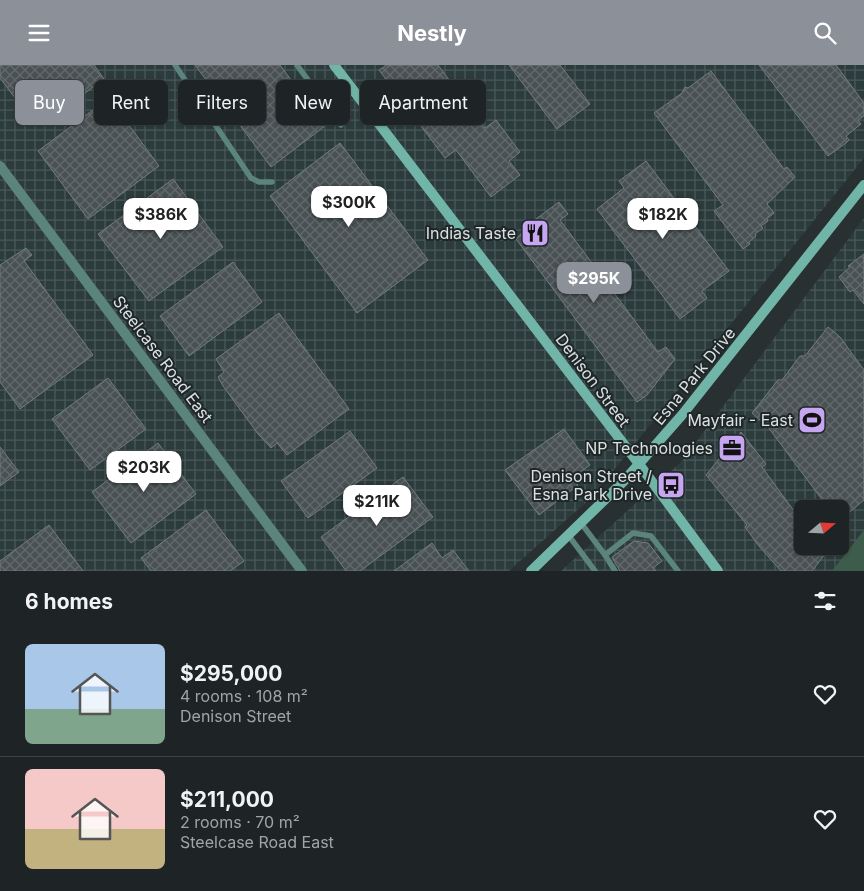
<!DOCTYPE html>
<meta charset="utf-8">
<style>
:root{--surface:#1e2425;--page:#2b3032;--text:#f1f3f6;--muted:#a1a4a7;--line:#3c4142;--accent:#8c9099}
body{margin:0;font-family:Inter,sans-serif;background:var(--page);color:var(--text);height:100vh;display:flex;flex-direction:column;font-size:19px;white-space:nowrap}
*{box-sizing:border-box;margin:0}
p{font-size:16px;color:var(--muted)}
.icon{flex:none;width:28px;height:28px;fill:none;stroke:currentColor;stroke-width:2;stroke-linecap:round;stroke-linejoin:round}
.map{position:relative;height:506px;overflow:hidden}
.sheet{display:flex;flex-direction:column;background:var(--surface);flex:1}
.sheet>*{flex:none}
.banner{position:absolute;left:15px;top:15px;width:500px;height:45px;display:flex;gap:10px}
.needle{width:32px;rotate:71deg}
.fabs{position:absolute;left:794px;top:435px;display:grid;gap:10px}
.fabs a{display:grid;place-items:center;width:55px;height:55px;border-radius:8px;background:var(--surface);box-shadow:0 1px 4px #0004,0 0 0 1px var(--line);font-size:25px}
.price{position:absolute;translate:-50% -42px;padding:0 11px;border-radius:10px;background:#fff;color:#222;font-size:16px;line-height:32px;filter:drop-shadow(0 1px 2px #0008)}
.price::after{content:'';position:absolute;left:50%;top:30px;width:15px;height:11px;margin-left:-8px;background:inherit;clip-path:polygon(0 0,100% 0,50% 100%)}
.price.active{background:var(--accent);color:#fff}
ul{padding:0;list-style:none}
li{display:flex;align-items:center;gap:15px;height:125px;padding:0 25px}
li+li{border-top:1px solid var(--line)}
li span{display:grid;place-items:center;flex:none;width:140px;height:100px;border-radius:8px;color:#555}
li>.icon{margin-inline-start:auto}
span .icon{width:60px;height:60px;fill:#fffc;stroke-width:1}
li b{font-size:21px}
h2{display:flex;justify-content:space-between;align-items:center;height:60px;padding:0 25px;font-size:21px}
.tag{padding:0 18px;border-radius:8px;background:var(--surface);box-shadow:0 1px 4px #0004,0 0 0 1px var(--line);font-size:18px;line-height:45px}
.tag.active{background:var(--accent);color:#fff}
header{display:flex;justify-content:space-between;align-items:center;height:65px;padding:0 25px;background:var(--accent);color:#fff;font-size:22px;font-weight:700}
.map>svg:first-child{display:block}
.industrial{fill:url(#industrial-grid);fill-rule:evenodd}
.grass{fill:#3e5c4c}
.building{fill:url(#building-cross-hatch);stroke:#727b7e}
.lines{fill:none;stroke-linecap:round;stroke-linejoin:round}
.lane{stroke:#5b847c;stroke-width:5.5}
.street{stroke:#5b847c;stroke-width:10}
.secondary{stroke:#71b5a8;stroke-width:10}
.labels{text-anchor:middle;stroke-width:4;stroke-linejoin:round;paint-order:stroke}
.poi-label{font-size:16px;fill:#dbe0e1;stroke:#1e2627;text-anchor:end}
.street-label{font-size:16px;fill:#dbe0e1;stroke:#1e2627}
</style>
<header><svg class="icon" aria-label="menu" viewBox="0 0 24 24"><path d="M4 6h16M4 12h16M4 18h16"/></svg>Nestly<svg class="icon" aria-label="search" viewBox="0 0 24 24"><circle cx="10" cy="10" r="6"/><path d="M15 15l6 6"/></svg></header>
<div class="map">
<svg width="864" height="506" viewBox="0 0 864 506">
<defs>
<pattern id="industrial-grid" width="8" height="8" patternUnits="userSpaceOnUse" patternTransform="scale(1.25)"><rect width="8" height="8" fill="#2c3c3d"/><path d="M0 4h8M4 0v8" fill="none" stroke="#4a5859"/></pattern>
<pattern id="building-cross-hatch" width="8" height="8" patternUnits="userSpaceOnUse" patternTransform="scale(1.25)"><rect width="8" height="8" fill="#495154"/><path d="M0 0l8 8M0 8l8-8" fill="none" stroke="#636a6c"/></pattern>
</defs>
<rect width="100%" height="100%" fill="#283031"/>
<!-- industrial -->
<g class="industrial">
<polygon points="0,0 864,0 864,93 593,431 509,506 0,506"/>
<path d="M864,153V506H561L682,396ZM802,444H840V481H802Z"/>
</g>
<!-- grass -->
<polygon class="grass" points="864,465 864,506 832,506"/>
<!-- building -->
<g class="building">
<polygon points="0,0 94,0 104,14 42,60 32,49 29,51 24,45 0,13"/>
<polygon points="195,0 280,0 325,61 271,102"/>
<polygon points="387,0 438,0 485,63 496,55 520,87 509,96 520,110 491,132 456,85 445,93 379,5"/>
<polygon points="509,0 560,0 590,39 557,64"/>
<polygon points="759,0 836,0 864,38 864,51 858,55 861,59 846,71 849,75 846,78 828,91"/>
<polygon points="711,6 784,104 787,102 795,112 767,139 774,148 767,154 768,156 761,161 763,163 755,169 756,171 749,177 750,179 743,184 714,146 723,140 654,48 682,28 685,22 688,23"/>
<polygon points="109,33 159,101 88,154 38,86"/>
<polygon points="340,78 428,195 357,248 270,131"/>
<polygon points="646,96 729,206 702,226 707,233 680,254 597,144 624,123 619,116"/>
<polygon points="173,114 223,182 149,236 98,169"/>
<polygon points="559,137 568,149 560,155 658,287 666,282 675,294 647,330 637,337 516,174 532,157"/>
<polygon points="26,183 32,190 24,196 93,290 20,344 0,317 0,200"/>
<polygon points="864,189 864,239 853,225 850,227 839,212 850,202 848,201"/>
<polygon points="233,197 262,237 189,291 160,251"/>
<polygon points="279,248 349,344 287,390 277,378 271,383 258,369 223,321 218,312 224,307 216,294"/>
<polygon points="828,262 840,272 864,305 864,435 840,455 840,444 829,444 768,362 752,348 778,315 782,315 800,291 805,291"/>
<polygon points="108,313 146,364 90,405 52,354"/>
<polygon points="564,364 590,400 572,413 578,420 539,450 505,405"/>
<polygon points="350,366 377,403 308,453 281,416"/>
<polygon points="741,367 766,399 762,402 802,457 802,481 821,481 826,488 812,506 781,506 758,480 745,462 747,460 706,410"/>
<polygon points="158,378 196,429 131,478 92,427"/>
<polygon points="0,382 19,407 0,421"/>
<polygon points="403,412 433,452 360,506 346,506 321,472"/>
<polygon points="206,445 244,496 230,506 151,506 141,493"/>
<polygon points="49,460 83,506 0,506 0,496"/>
<polygon points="634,476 648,478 662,496 653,503 656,506 620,506 612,492"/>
<polygon points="432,478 442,493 453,485 469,506 394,506"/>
</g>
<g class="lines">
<!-- lane -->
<g class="lane">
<polyline points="175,0 251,113 259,117 272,117"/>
<polyline points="297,0 341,60"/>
<polyline points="581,458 605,490 633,468 651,471 678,506"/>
<polyline points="569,471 595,506"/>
<polyline points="605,490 615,506"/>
</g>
<!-- street -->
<polyline class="street" points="0,101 302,506"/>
<!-- secondary -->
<g class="secondary">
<polyline points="334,0 639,399 718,506"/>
<polyline points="531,506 623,417 682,350 864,120"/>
</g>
</g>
<!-- icons -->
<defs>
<symbol id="restaurant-square" viewBox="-11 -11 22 22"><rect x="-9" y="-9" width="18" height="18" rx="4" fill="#c6a6f0" stroke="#1e2627"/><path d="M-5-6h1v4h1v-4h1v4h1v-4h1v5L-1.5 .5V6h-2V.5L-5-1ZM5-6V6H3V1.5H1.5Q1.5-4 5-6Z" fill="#111"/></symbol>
<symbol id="stadium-square" viewBox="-11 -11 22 22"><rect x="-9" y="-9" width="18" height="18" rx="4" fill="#c6a6f0" stroke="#1e2627"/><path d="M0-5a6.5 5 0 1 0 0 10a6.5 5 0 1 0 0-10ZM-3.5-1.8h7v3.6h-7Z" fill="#111"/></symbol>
<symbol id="office-square" viewBox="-11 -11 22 22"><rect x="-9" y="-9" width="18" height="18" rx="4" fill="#c6a6f0" stroke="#1e2627"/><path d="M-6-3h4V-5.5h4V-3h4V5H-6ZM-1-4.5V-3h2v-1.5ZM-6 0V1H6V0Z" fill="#111"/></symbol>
<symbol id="bus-square" viewBox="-11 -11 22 22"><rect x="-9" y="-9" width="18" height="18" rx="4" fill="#c6a6f0" stroke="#1e2627"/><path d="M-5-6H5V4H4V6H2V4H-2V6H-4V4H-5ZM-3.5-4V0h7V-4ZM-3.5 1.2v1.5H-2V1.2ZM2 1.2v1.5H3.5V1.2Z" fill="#111"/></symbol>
</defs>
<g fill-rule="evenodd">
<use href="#restaurant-square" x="519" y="152" width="32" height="32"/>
<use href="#stadium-square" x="796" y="339" width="32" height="32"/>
<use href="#office-square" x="716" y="367" width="32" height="32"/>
<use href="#bus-square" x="655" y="404" width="32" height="32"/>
</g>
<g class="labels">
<!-- poi labels -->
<g class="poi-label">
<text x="516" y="174">Indias Taste</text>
<text x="793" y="361">Mayfair - East</text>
<text x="713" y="389">NP Technologies</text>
<text x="652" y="417">Denison Street /<tspan x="652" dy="18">Esna Park Drive</tspan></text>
</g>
<!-- street labels -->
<g class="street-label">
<text transform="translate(163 294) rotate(53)" y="6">Steelcase Road East</text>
<text transform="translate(694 311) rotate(-51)" y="6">Esna Park Drive</text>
<text transform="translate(593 315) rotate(53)" y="6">Denison Street</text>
</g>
</g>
</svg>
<div class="fabs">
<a><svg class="needle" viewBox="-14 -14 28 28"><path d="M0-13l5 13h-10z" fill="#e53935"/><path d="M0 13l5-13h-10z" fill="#a1a4a7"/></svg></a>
</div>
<b class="price" style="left:349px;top:163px">$300K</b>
<b class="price" style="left:161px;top:175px">$386K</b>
<b class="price" style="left:663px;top:175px">$182K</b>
<b class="price active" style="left:594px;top:239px">$295K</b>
<b class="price" style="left:144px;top:428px">$203K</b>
<b class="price" style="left:377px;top:462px">$211K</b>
<div class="banner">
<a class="tag active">Buy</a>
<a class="tag">Rent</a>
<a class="tag">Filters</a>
<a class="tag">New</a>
<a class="tag">Apartment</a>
</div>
</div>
<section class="sheet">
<h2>6 homes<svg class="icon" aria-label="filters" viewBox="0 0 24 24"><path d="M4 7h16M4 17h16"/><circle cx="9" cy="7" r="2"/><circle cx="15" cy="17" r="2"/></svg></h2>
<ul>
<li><span style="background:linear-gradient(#a9c7e8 65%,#7fa58c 0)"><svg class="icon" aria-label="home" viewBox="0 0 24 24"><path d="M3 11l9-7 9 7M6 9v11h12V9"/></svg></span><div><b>$295,000</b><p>4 rooms · 108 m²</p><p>Denison Street</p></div><svg class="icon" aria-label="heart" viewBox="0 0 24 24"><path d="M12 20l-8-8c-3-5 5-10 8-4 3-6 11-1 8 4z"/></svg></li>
<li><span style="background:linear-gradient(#f6c9c9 60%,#c2b280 0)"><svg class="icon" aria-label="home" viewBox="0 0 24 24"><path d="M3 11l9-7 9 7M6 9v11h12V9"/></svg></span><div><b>$211,000</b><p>2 rooms · 70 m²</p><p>Steelcase Road East</p></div><svg class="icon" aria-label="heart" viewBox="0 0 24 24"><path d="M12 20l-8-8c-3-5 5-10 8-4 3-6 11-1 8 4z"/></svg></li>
</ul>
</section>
